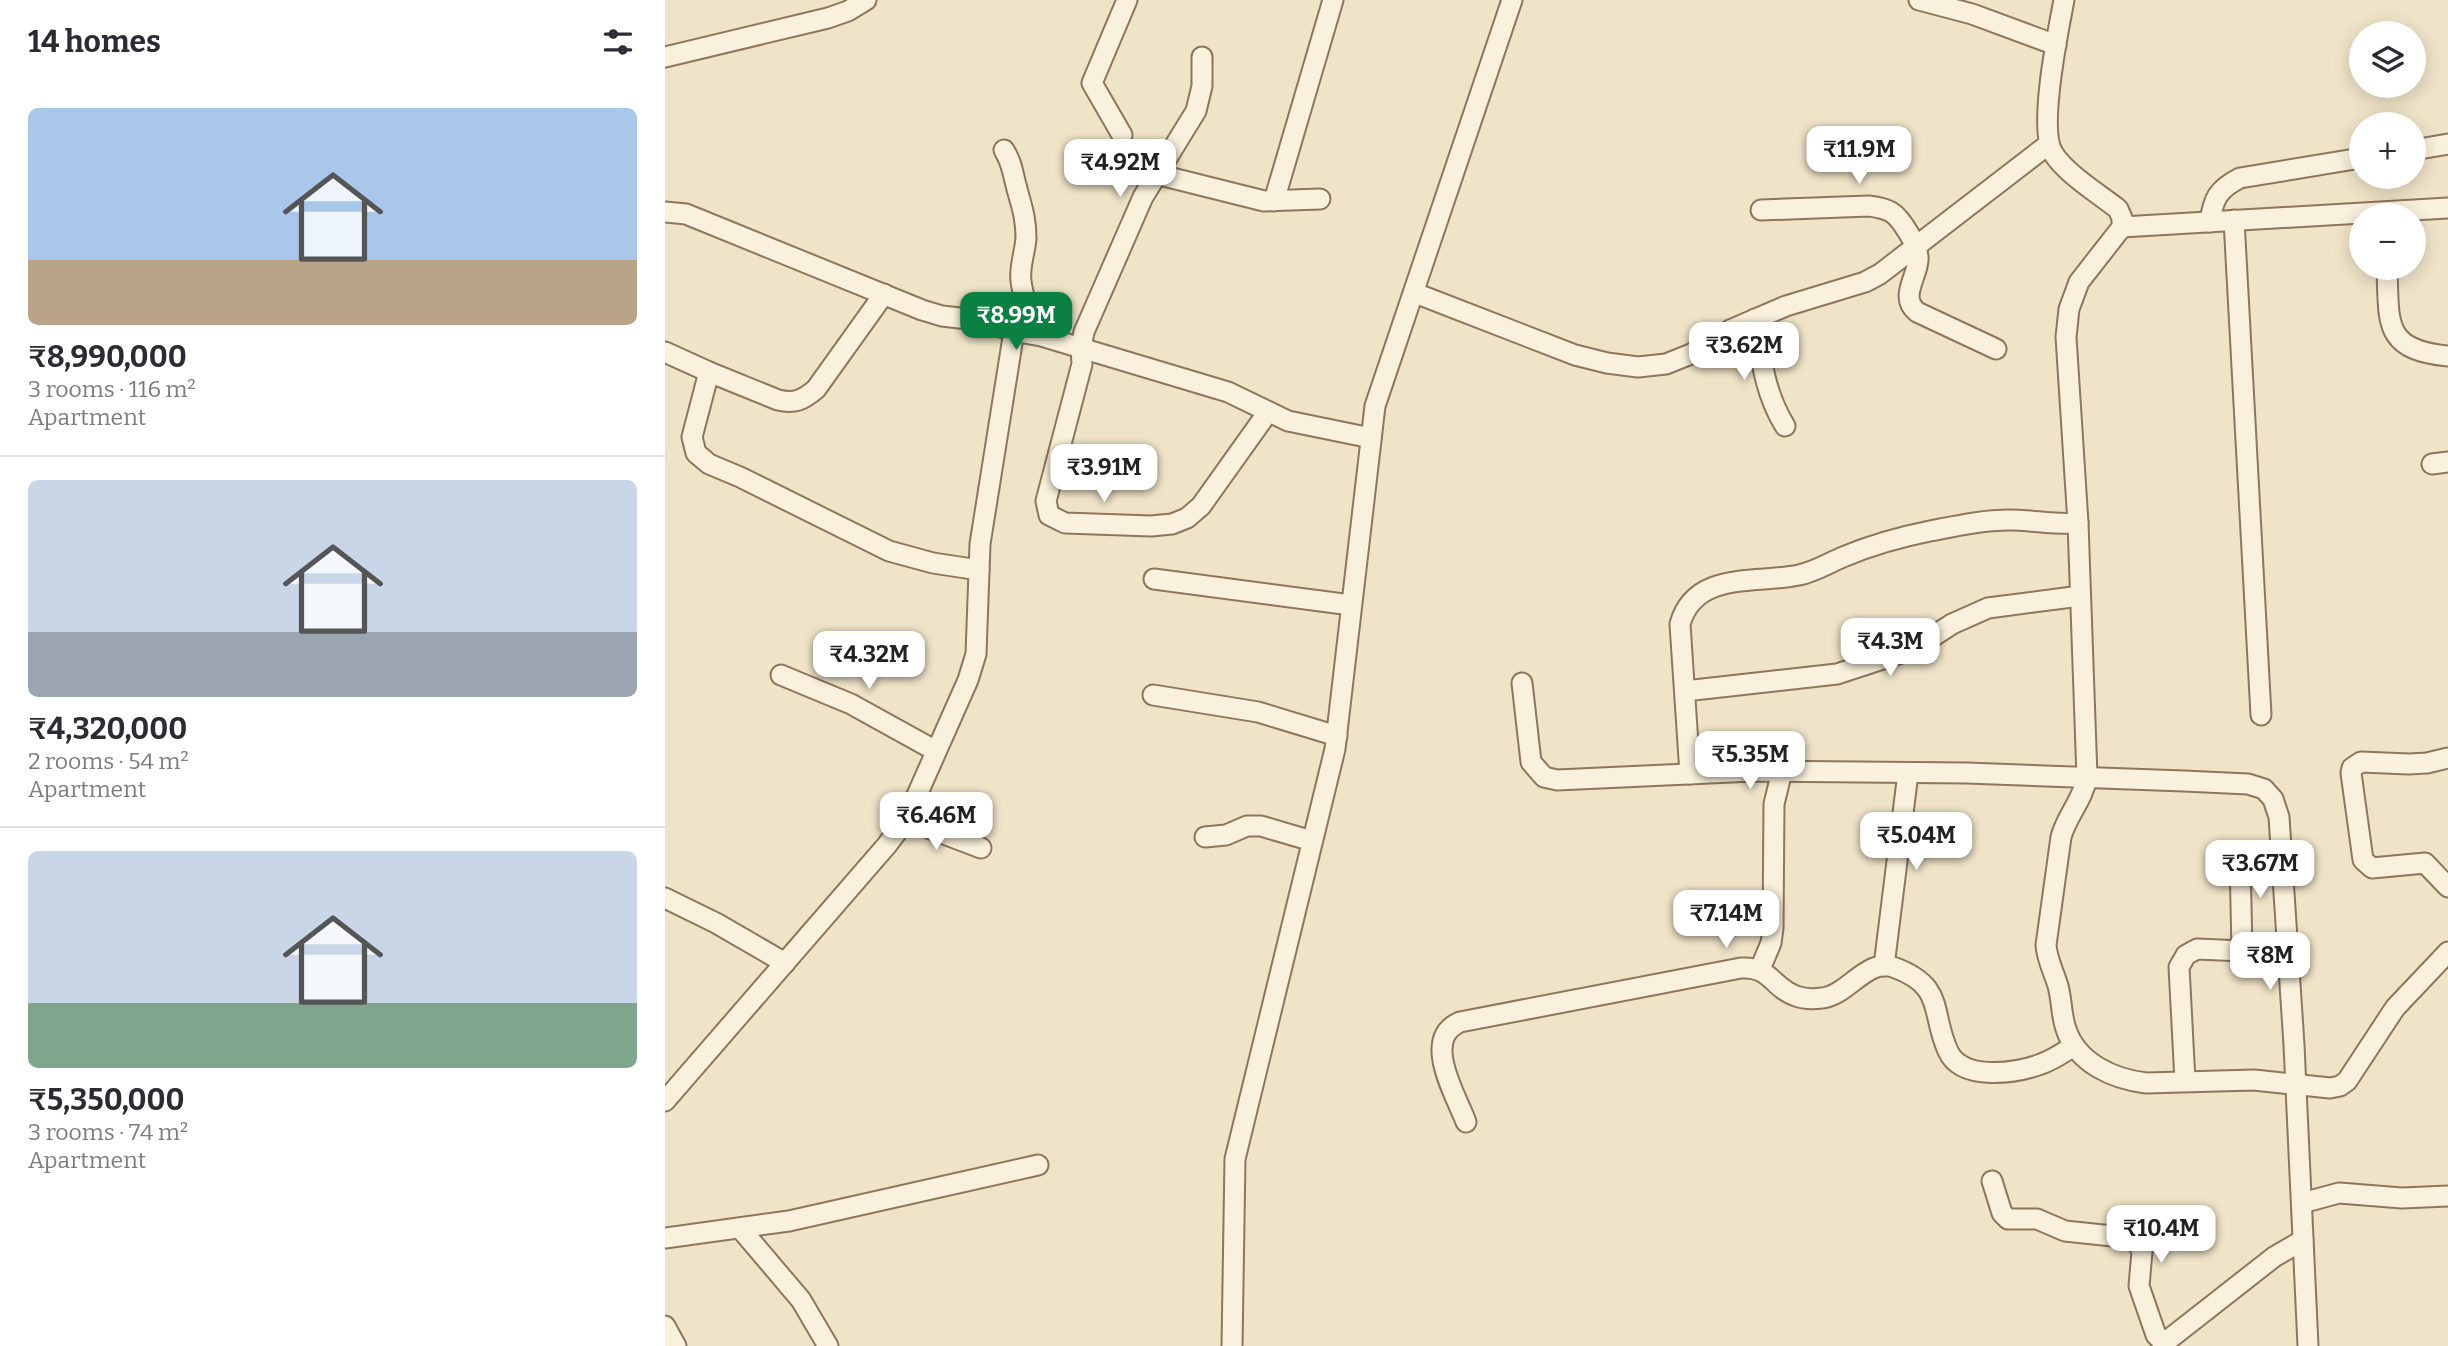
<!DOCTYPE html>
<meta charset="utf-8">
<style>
:root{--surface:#fff;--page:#f2f2f3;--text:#2b2b33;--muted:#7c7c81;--line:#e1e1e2;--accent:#0b8043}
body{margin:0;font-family:Bitter,serif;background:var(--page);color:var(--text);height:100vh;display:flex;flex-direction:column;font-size:26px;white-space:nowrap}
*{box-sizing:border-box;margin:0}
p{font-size:23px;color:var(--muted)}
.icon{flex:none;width:38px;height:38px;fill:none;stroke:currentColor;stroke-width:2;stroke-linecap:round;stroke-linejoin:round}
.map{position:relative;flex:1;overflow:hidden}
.details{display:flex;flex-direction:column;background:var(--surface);width:665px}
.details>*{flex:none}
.tools{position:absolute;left:1684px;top:21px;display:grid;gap:14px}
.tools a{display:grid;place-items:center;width:77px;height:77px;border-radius:50%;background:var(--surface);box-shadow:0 4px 18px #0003;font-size:35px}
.price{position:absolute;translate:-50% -60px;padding:0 16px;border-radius:14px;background:#fff;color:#222;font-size:23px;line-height:46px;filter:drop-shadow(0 2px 4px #0008)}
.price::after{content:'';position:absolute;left:50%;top:42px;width:21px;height:16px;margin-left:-10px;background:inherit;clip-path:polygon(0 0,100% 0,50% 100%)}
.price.current{background:var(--accent);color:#fff}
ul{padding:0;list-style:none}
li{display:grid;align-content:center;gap:14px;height:371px;padding:0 28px}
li+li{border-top:2px solid var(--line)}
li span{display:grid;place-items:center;height:217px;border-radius:10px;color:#555}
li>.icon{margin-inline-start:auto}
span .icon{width:126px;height:126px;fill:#fffc;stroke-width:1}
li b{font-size:30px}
h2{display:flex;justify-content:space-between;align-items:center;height:84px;padding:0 28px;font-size:30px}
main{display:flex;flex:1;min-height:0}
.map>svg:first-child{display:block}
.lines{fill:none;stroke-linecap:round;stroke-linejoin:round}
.minor-casing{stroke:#8d765c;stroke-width:23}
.minor{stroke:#faf1dc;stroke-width:19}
</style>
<main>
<section class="details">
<h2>14 homes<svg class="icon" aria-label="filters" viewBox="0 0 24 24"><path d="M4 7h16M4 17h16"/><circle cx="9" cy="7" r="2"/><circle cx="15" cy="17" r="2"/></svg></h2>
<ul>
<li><span style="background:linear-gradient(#a9c7e8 70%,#b9a48a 0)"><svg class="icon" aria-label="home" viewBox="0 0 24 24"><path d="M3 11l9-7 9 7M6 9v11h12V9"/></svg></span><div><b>₹8,990,000</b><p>3 rooms · 116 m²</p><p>Apartment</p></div></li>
<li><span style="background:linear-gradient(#c9d6e8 70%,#9aa5b1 0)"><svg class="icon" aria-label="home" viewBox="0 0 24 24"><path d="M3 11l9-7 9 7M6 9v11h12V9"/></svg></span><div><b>₹4,320,000</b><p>2 rooms · 54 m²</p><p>Apartment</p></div></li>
<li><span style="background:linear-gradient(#c9d6e8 70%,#7fa58c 0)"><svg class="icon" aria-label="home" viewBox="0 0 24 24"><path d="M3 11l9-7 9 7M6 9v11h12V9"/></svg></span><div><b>₹5,350,000</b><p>3 rooms · 74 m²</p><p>Apartment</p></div></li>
</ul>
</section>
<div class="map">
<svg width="1783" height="1346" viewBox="0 0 1783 1346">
<rect width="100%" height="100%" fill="#f0e4c8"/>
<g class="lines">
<defs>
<g id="minor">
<polyline points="1254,0 1307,14 1391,45"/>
<path d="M1399,0C1393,31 1373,129 1388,153C1401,174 1434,194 1453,209L1457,218V227L1414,282L1404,309L1401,337L1413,523L1422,777C1418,800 1402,815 1396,837L1381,945C1382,960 1389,972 1393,986C1397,1000 1396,1015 1401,1029C1412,1063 1448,1079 1481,1083L1589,1080L1665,1088L1675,1086L1682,1081L1730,1008L1783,952"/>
<polyline points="0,57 163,18 183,11 201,0"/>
<polyline points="537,57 537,86 531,111 478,197 419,332 416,348 417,364 381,501 384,515 400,523 486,526 507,524 522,518 536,506 603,412"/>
<polyline points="457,135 427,83 462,0"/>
<path d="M339,150C347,163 347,170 351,185C356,205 361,216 361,238C360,253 354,267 356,281C358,300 367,315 367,334"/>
<polyline points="1748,150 1783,144"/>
<polyline points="491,174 599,201 655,199"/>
<polyline points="609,201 668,0"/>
<path d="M1096,210L1204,206C1212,207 1219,208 1226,212C1236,218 1255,248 1253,260C1252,278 1234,297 1252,312L1331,349"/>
<polyline points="0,212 21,214 257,310 277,316 312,320 349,331 376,336 563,392 623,421 706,438"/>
<polyline points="1569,220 1596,715"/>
<path d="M1545,222C1548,199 1553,189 1575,178L1696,158"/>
<polyline points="1457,227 1783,208"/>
<path d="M1722,268C1724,323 1718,350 1783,356"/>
<polyline points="750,293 910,355 942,363 973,367 1001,364 1026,354 1065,330 1121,306 1200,282 1215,274 1384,144"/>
<path d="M219,294L151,389C138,400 130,404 113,400L44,372L27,437L31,453L44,464L75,477L224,551L268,563L314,570"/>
<path d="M1090,319C1096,357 1099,392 1120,426"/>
<polyline points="0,352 44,372"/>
<polyline points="1767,464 1783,462"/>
<polyline points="489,579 686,605"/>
<polyline points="116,675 186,704 271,751"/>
<polyline points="857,683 866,762 879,777 892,780 1088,771 1302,773 1519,781 1583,784 1599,789 1608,799 1614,817 1629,1045 1643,1346"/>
<polyline points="1020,691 1172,674 1233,654 1261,641 1287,624 1323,608 1415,596"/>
<polyline points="488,695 593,712 672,736"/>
<polyline points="1783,758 1762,763 1744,764 1696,762 1687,768 1686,773 1698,860 1707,868 1760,863 1783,887"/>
<path d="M1025,774L1015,624C1030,570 1093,584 1134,575C1149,572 1164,563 1178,557C1206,545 1235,537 1265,531C1291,526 1317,520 1344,520C1368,520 1389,525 1413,523"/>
<polyline points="240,819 316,848"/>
<polyline points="540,837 561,835 582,826 596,826 647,841"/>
<polyline points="0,898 51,923 120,963"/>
<polyline points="1577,951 1575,858 1583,854 1616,852"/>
<polyline points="1219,966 1243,773"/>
<polyline points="1095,969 1106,943 1108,928 1109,804 1117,771"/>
<polyline points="1520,1081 1514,967 1521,955 1532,949 1623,953"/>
<polyline points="0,1101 222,845 237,825 248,804 303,680 311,654 315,544 349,331"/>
<path d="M801,1122C791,1095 756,1039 795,1022L1076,968C1106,966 1107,988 1131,996C1139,999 1149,999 1157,998C1182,996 1202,958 1228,967C1281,986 1265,1012 1283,1051C1297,1082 1352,1073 1376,1064C1388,1060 1399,1052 1409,1046"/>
<polyline points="1327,1181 1337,1213 1343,1219 1372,1219 1400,1231 1466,1238 1472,1241 1477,1252 1474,1286 1491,1335 1495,1339 1503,1340 1609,1257 1638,1240"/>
<polyline points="1637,1203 1674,1193 1737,1198 1783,1196"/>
<polyline points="75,1228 136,1300 163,1346"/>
<polyline points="0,1238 124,1221 373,1165"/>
<polyline points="0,1326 11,1346"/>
<polyline points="567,1346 570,1159 670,749 710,406 847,0"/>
</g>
</defs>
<!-- minor casing -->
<use href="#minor" class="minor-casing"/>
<!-- minor -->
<use href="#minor" class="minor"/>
</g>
</svg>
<div class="tools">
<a><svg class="icon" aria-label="layers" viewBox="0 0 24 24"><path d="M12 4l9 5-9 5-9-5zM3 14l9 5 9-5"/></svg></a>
<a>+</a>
<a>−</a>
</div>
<b class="price" style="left:1194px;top:186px">₹11.9M</b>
<b class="price" style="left:455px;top:199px">₹4.92M</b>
<b class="price current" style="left:351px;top:352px">₹8.99M</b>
<b class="price" style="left:1079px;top:382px">₹3.62M</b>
<b class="price" style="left:439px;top:504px">₹3.91M</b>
<b class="price" style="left:1225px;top:678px">₹4.3M</b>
<b class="price" style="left:204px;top:691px">₹4.32M</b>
<b class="price" style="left:1085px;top:791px">₹5.35M</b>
<b class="price" style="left:271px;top:852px">₹6.46M</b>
<b class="price" style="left:1251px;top:872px">₹5.04M</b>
<b class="price" style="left:1595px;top:900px">₹3.67M</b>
<b class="price" style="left:1061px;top:950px">₹7.14M</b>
<b class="price" style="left:1605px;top:992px">₹8M</b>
<b class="price" style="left:1496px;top:1265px">₹10.4M</b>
</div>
</main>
